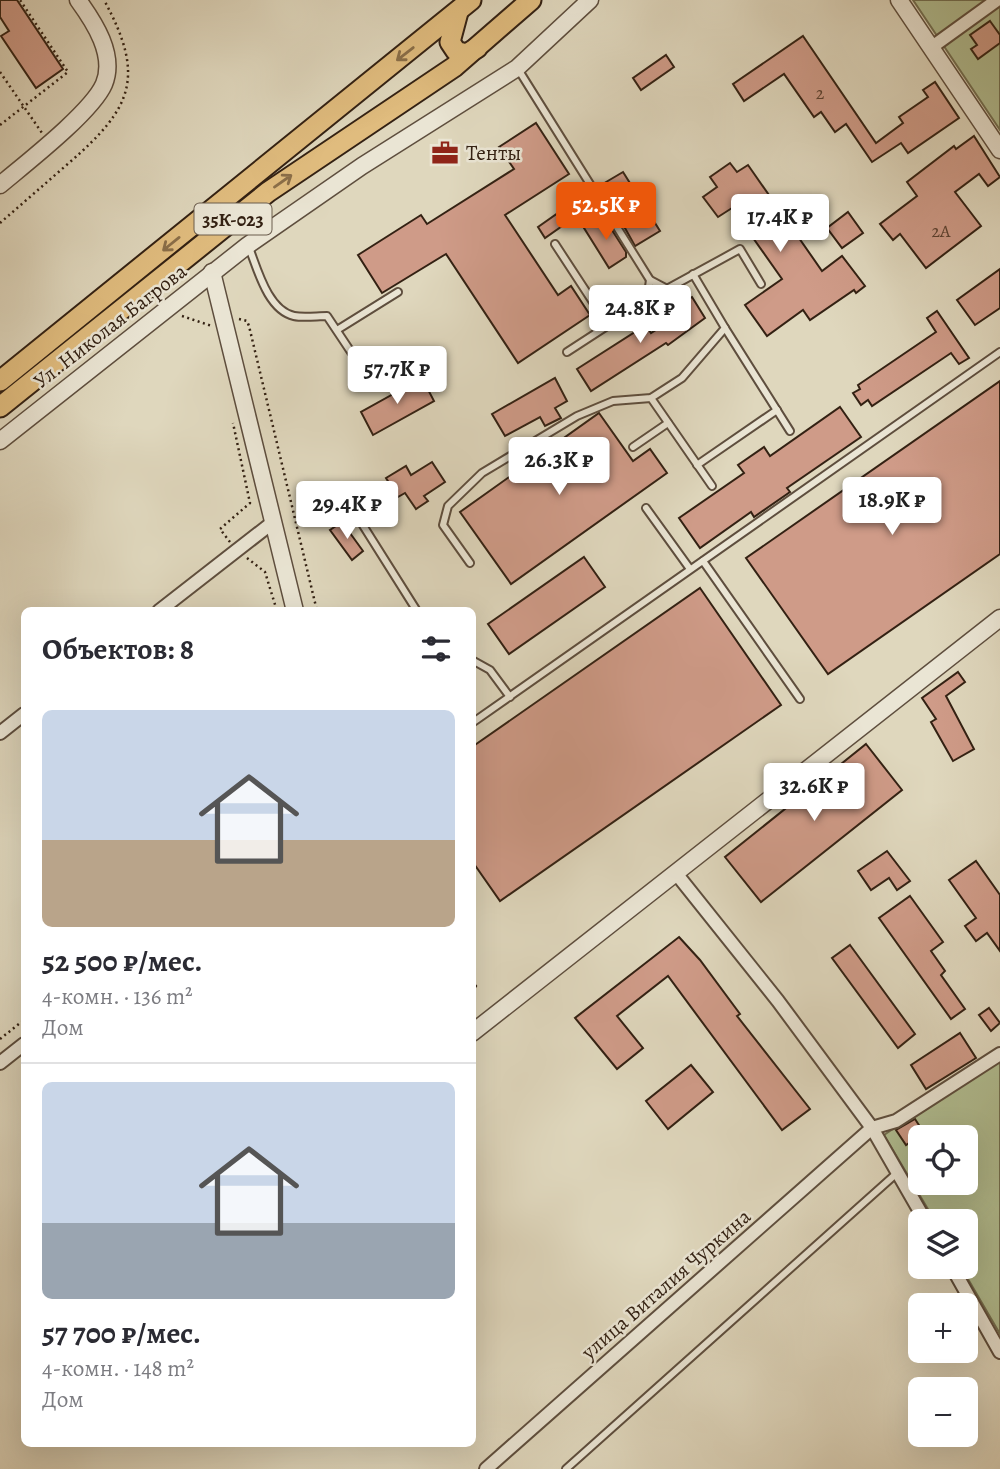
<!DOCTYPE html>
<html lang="ru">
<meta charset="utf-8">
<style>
:root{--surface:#fff;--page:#f7f7f7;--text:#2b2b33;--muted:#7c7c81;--line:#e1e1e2;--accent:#ea580c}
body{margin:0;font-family:Alegreya,serif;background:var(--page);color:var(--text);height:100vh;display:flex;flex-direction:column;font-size:26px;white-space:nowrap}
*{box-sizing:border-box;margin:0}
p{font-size:23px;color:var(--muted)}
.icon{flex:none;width:38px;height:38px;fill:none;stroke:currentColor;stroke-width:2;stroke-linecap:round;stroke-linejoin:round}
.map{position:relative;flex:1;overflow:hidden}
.details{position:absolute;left:21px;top:607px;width:455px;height:840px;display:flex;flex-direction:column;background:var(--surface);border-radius:10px;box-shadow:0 7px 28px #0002}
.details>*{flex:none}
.controls{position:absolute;left:908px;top:1125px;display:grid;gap:14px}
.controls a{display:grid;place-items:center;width:70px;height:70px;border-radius:10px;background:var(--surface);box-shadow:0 7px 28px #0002;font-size:35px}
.price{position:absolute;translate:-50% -60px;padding:0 16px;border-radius:7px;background:#fff;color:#222;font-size:23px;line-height:46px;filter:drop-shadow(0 2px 4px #0008)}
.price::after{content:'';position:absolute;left:50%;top:42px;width:21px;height:16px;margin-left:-10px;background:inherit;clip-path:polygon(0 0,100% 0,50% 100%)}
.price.active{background:var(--accent);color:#fff}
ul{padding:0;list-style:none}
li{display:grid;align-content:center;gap:14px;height:371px;padding:0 21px}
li+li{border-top:2px solid var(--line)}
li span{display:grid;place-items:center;height:217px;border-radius:10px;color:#555}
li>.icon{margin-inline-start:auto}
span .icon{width:126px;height:126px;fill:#fffc;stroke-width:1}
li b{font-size:30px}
h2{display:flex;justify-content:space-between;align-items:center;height:84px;padding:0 21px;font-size:30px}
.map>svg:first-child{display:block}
.green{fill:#b1be92;stroke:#727052;stroke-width:2;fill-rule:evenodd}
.building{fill:#cf9b88;stroke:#332113;stroke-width:2}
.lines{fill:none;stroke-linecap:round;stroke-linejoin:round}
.service-casing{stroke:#5e4e3e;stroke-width:10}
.minor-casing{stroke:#5e4e3e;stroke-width:16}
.tertiary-casing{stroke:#5e4e3e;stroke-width:19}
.primary-casing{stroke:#332113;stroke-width:23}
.path{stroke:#332113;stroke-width:2.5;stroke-dasharray:2 3.5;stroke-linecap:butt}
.service{stroke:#eae5d4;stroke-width:6}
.minor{stroke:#eae5d4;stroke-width:12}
.tertiary{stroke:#eae5d4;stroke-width:16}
.primary{stroke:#e0bc7e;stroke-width:19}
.oneway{stroke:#8a6e48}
.labels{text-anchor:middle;stroke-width:5;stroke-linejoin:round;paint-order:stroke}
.number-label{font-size:18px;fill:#5a4030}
.shield{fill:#eae5d4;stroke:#6a5c4d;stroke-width:2}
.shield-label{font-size:19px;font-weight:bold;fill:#332113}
.poi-label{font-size:21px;fill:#332113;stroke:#eae5d4;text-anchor:start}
.street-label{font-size:21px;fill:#332113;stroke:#eae5d4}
</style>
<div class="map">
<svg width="1000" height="1469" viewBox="0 0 1000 1469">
<rect width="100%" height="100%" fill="#dfd7bd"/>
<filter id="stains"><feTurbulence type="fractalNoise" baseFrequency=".00286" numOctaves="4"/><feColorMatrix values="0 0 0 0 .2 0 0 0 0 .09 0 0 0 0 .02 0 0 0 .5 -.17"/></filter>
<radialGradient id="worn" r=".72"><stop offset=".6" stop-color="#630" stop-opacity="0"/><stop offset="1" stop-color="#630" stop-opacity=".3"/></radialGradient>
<!-- green -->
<g class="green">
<polygon points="913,0 1000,0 1000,130"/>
<path d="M1000,1057V1334L961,1267H966V1222L935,1221L884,1135ZM920,1138H966V1183H920Z"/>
</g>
<!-- building -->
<g class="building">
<polygon points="0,0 17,0 63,69 36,88 1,36 9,31 0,17"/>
<polygon points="990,21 1000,35 1000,43 978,59 971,49 977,45 970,35"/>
<polygon points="803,36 876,143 903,123 899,117 928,97 923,90 935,82 959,118 908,153 901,143 872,162 846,124 835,132 821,112 814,117 784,74 744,101 733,84"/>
<polygon points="666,55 674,67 641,90 633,78"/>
<polygon points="536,123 569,174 505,215 558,295 571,286 590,315 518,363 446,254 382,293 358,255 421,215 427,224 514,169 499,147"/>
<polygon points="974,136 1000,177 988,186 979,174 955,192 981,226 926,268 900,234 893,240 880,224 917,196 907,182 954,146 956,149"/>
<polygon points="730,163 737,172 748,165 822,271 842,256 865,286 856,293 854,290 810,320 803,310 767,336 745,305 782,279 732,208 718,217 703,197 717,187 710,177"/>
<polygon points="623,172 660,231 635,246 601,185"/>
<polygon points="848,212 863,233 842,248 827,228"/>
<polygon points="558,213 565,224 545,238 538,227"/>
<polygon points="603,216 626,252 626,257 609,268 584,228"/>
<polygon points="1000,269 1000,308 975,325 957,300"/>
<polygon points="692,297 705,318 668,345 666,343 591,391 577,369 646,325 651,333 671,320 666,313"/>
<polygon points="937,311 969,358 959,364 951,353 872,406 868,400 861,405 853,393 860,389 858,385 936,332 927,318"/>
<polygon points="422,378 434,401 373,435 361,412"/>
<polygon points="555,378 567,401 555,408 561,418 545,426 540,417 505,436 492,414"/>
<polygon points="1000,381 1000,554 828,674 746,558"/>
<polygon points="840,407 861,437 787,488 790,492 754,517 751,512 700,548 679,518 744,473 738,465 764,447 770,456"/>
<polygon points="599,413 633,461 650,449 667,473 511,584 460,512"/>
<polygon points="432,462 445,482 424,496 428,501 416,509 405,493 398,497 386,478 406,466 411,475"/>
<polygon points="342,522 363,551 352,560 330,530"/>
<polygon points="584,557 605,587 509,654 488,624"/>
<polygon points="700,588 781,705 500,901 472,861 472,747"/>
<polygon points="958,672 965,682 946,696 974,749 953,761 931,722 936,719 922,698"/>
<polygon points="866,744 902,790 761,902 725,857"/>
<polygon points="887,851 910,881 897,890 889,878 871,890 858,871"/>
<polygon points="976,861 1000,895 1000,951 987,933 976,941 965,926 976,918 949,880"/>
<polygon points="910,896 943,942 931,951 945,971 941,975 965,1009 951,1019 879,918"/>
<polygon points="679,937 700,960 740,1014 737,1016 810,1109 782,1130 668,976 617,1016 643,1048 617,1069 575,1018"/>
<polygon points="850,945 915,1034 898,1048 832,958"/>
<polygon points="989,1008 1000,1023 991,1031 979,1015"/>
<polygon points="960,1033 976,1058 926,1089 911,1065"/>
<polygon points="691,1065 713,1092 668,1129 646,1101"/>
<polygon points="915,1119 924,1133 906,1145 896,1130"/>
</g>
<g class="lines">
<defs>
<g id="service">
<polyline points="518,69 650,280 667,289 740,249 761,284"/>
<polyline points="555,244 608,325"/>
<path d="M248,245C257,267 267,310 294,316C304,318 317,316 327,316L373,385"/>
<polyline points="647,300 667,289"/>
<polyline points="725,328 790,431"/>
<polyline points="337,330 398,292"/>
<polyline points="567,352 647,300 650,280"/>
<polyline points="651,398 712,486"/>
<polyline points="633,447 668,423"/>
<polyline points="697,465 777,410"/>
<polyline points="347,500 417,611"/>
<polyline points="646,508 690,569"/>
<polyline points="703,561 800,699"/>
<polyline points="470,563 443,525 448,506 482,473 577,416 613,401 651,398 682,378 725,328 693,274"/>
<polyline points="472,660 490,670 510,697"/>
<polyline points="472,723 1000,352"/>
<polyline points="566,1469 897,1173"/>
</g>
<g id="minor">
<polyline points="932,47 997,0"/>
<polyline points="159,611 272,523"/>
<polyline points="0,733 24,714"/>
<polyline points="675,872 778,1001 872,1128 926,1222"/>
<polyline points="0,1063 24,1044"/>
<polyline points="952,1267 1000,1352"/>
<polyline points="486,1469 872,1128 896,1121 1000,1054"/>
</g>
<g id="tertiary">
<polyline points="899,0 1000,150"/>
<path d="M0,185C25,164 92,112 104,84C116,55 94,22 78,0"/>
<polyline points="212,272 295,611"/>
<polyline points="0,441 248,245 362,166 517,68 590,0"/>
<polyline points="472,1033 1000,618"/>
</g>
<g id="primary">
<polyline points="458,12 450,42 456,51 466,54 477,48"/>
<polyline points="0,381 471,0"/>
<polyline points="0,407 268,192 454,67 531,0"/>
</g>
</defs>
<!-- service casing -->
<use href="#service" class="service-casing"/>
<!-- minor casing -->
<use href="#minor" class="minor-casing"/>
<!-- tertiary casing -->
<use href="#tertiary" class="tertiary-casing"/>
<!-- primary casing -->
<use href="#primary" class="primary-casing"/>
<!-- path -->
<g class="path">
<polyline points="0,72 42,133"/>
<polyline points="0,125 68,72 20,0"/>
<path d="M0,223C23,203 46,183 70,162C132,108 146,77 104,0"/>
<polyline points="182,316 212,326"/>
<polyline points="239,319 247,321 249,326 317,611"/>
<polyline points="230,542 220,529 250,503 233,423"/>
<polyline points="247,558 265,572 277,611"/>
<polyline points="472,981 476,986 472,990"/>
<polyline points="0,1039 24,1020"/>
</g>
<!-- service -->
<use href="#service" class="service"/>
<!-- minor -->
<use href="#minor" class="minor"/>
<!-- tertiary -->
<use href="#tertiary" class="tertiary"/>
<!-- primary -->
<use href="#primary" class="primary"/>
</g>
<!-- one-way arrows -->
<defs><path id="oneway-shaft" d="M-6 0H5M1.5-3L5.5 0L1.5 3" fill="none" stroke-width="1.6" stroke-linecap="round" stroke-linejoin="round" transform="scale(1.75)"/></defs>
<g class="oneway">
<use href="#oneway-shaft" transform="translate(405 54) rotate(142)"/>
<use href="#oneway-shaft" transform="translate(283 181) rotate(-35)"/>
<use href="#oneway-shaft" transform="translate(171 244) rotate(141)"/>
</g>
<!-- icons -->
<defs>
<symbol id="office-bare" viewBox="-9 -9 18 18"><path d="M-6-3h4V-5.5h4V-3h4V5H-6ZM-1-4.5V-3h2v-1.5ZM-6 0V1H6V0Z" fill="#8f2418" stroke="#eae5d4" stroke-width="2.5" paint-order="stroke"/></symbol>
</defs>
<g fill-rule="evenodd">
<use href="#office-bare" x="426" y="134" width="38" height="38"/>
</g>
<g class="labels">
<!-- number labels -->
<g class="number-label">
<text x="820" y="99">2</text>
<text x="941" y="237">2А</text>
</g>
<!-- shield labels -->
<rect class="shield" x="194.5" y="203.5" width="77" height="31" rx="5"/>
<g class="shield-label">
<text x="233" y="226">35К-023</text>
</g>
<!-- poi labels -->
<g class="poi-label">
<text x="466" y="160">Тенты</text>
</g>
<!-- street labels -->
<g class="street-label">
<text transform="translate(110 326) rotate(-38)" y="7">Ул. Николая Багрова</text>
<text transform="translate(666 1284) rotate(-41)" y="7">улица Виталия Чуркина</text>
</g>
</g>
<rect width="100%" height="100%" filter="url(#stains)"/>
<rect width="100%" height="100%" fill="url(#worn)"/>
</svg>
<div class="controls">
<a><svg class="icon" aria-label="locate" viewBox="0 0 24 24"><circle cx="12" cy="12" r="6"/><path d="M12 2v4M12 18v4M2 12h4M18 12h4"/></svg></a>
<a><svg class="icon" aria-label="layers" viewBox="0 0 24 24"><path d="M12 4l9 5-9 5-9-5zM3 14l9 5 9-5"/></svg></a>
<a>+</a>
<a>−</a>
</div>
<b class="price active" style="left:606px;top:242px">52.5K ₽</b>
<b class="price" style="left:780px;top:254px">17.4K ₽</b>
<b class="price" style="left:640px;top:345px">24.8K ₽</b>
<b class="price" style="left:397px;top:406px">57.7K ₽</b>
<b class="price" style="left:559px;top:497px">26.3K ₽</b>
<b class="price" style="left:892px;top:537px">18.9K ₽</b>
<b class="price" style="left:347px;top:541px">29.4K ₽</b>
<b class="price" style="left:814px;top:823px">32.6K ₽</b>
<section class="details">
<h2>Объектов: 8<svg class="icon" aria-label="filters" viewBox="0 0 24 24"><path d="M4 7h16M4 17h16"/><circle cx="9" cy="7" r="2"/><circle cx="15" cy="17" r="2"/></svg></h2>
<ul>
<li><span style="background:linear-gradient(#c9d6e8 60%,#b9a48a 0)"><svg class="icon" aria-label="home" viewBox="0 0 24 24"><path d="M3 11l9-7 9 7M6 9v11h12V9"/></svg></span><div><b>52 500 ₽/мес.</b><p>4-комн. · 136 m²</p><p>Дом</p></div></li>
<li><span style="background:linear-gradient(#c9d6e8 65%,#9aa5b1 0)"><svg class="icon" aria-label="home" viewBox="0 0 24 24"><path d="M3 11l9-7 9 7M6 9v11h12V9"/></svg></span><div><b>57 700 ₽/мес.</b><p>4-комн. · 148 m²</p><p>Дом</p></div></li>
</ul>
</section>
</div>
